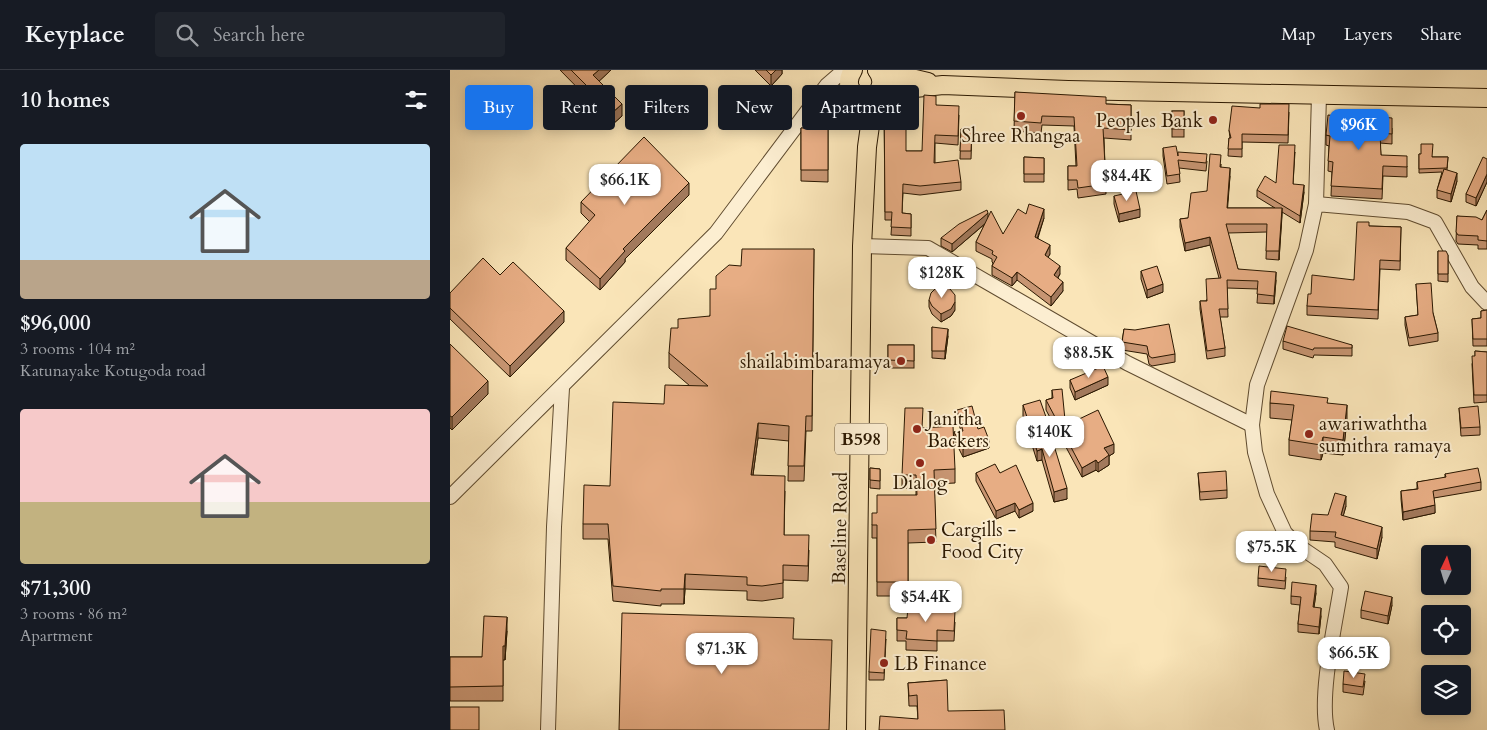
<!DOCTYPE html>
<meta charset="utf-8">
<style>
:root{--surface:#171b24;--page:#20242c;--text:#f1f3f6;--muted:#9ea1a6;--line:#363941;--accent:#1a73e8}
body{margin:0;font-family:Cardo,serif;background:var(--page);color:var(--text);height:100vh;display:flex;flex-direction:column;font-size:19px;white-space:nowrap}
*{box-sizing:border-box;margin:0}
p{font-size:16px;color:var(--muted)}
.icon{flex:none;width:28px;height:28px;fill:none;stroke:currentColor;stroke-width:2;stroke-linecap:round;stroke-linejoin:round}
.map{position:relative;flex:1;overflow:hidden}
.panel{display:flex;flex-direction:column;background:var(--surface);width:450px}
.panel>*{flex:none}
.top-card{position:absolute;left:15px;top:15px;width:475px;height:45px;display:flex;gap:10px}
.needle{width:32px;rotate:4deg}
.controls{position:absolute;left:971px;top:475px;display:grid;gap:10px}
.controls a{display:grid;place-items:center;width:50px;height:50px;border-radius:5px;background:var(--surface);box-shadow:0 2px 12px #0003;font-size:25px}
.price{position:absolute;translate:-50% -42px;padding:0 11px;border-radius:10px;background:#fff;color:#222;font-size:16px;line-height:32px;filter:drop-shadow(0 1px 2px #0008)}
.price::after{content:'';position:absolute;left:50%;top:30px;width:15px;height:11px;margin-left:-8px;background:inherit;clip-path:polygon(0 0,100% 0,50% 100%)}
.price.current{background:var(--accent);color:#fff}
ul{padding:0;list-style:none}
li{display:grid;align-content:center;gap:10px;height:265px;padding:0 20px}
li span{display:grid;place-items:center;height:155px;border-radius:5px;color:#555}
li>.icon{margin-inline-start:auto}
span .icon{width:90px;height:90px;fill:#fffc;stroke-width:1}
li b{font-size:21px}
h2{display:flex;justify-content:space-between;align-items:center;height:60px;padding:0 20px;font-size:21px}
.pill{padding:0 18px;border-radius:5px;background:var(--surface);box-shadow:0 2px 12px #0003;font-size:18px;line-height:45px}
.pill.current{background:var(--accent);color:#fff}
header{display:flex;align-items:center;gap:30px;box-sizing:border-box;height:70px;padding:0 25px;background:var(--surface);border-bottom:1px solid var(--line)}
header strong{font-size:24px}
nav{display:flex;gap:28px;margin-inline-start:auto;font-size:18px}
.search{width:350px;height:45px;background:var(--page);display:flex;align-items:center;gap:12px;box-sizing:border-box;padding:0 18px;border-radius:5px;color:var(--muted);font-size:19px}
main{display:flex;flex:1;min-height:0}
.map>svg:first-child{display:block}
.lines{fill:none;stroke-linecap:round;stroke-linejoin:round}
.minor-casing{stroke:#5f4b2f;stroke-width:16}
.major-casing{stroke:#2b1801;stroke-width:20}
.minor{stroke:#fceed1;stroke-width:14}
.major{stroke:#fae5b8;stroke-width:18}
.wall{fill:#c79572;stroke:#2b1801}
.shaded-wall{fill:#a2795c;stroke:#2b1801}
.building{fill:#e7ad84;stroke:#2b1801}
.poi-dot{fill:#8f2418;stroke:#fceed1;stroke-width:2}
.labels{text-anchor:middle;stroke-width:4;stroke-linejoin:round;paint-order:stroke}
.shield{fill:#fceed1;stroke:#6a583f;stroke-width:1}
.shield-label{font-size:18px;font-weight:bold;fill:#2b1801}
.poi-label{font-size:19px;fill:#2b1801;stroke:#fceed1;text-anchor:start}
.street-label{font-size:19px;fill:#2b1801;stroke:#fceed1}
</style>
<header>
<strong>Keyplace</strong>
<div class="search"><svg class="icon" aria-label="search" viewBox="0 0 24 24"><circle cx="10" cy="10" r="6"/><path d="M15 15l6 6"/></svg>Search here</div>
<nav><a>Map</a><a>Layers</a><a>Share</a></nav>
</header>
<main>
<section class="panel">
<h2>10 homes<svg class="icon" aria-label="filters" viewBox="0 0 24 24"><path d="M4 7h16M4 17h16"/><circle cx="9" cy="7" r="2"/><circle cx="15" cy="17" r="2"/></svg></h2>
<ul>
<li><span style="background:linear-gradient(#bfe0f5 75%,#b9a48a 0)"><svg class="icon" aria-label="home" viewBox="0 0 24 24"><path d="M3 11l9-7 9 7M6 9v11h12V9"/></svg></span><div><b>$96,000</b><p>3 rooms · 104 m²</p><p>Katunayake Kotugoda road</p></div></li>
<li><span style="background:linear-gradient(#f6c9c9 60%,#c2b280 0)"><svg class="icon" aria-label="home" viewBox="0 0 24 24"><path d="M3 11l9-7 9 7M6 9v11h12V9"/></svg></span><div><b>$71,300</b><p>3 rooms · 86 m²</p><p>Apartment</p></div></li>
</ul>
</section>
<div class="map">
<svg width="1037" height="660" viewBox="0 0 1037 660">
<rect width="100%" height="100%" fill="#fae5b8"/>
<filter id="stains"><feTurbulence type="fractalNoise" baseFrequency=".004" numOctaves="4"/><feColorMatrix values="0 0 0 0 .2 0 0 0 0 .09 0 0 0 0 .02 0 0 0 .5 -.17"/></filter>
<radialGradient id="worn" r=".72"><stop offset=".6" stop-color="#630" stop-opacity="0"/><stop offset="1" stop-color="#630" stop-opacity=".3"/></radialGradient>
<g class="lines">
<defs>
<g id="minor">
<polyline points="369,28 400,19"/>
<polyline points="866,134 869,25"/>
<polyline points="412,176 478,178 677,293 802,355"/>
<polyline points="0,427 266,163 377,15 391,3 403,0"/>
<polyline points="98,660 104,457 112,318"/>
<path d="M877,660C869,625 885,555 891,517L875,494L847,475L835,463L817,424L805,382L802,355L807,315L856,180L866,134L958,142L985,152L1022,217L1037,233"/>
</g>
<g id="major">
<path d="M403,0C392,17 405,31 424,27C432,18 434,10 427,0"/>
<polyline points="427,0 478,12"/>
<polyline points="428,22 493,15 618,20 1037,28"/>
<polyline points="406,660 412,176 417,77 424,27"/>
</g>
</defs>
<!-- minor casing -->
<use href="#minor" class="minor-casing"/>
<!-- major casing -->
<use href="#major" class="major-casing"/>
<!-- minor -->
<use href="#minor" class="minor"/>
<!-- major -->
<use href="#major" class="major"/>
</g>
<!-- wall -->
<g class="wall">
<polygon points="110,0 161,0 149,11 172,46 163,54"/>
<polygon points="305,0 332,0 332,4 321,16"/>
<polygon points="565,22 656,34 681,35 681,70 654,68 656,124 628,128 627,119 618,120 618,96 626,96 624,56 592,55 591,63 564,61"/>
<polygon points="434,28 456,81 472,81 486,35 509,45 508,75 485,73 485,93 511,112 511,120 470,125 453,123 452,143 461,144 461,166 441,165 442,150 435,150"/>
<polygon points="378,32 378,112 351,111 351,58 368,58"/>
<rect x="722" y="41" width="12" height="26"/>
<polygon points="839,42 838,73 792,72 792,87 778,86 779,68 780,68 779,60"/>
<polygon points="942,58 942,74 930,73 931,85 957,96 957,107 933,106 932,129 881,126 882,102 878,101 879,76 876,75 876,65"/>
<polygon points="511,59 522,60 521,89 510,89"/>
<polygon points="713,78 728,86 757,91 756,101 729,98 730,112 717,114 713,86"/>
<polygon points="845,82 843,114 854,122 850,153 832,142 829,190 816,189 817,162 778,163 788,199 826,210 824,234 807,233 808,219 777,218 778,247 770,247 775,278 775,286 757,289 750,239 750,231 756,231 769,208 760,175 735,181 730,157 730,149 738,148 757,121 771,94 771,97 780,106 777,138 825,138 807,127 807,120 826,113"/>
<polygon points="969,84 983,87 998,87 997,100 1007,111 1001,132 987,128 987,120 992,102 969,103"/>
<polygon points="574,87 594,88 594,112 574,112"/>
<polygon points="1037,89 1037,112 1026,136 1016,132 1016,124"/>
<polygon points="239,125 175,189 175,192 150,220 116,190 116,178 140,152 131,143 131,132"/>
<polygon points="664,126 690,147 669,152 664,134"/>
<polygon points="1037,140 1037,179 1028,179 1028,175 1008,174 1006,171 1007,146 1032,150"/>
<polygon points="576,144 594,148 588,168 600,184 598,187 610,204 608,208 613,221 601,236 567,210 562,216 542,205 542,196 543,193 542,192 542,189 526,181 526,172 535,154 502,182 491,176 491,168 538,147 553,164"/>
<polygon points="919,156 951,157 950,200 930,199 928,249 857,245 857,236 861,224 904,210"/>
<polygon points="364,179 362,361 356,361 354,411 338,411 339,371 308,368 303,405 335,421 334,465 359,480 358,511 333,510 333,528 312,531 297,530 297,521 235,519 234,534 211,534 211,536 163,531 158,469 133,469 133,454 160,416 214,334 240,316 219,298 219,283 228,258 260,246 266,219 291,196"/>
<polygon points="988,181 998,185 998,212 988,211"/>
<polygon points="691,201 713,222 697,228 691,209"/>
<polygon points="50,205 114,252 60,307 0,249 0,223"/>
<polygon points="966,214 983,243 988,263 988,271 959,276 955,255 955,247 968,245"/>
<polygon points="479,230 505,240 501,246 491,252 482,244 479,237"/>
<polygon points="1037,240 1037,276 1023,276 1022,249 1031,248 1031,241"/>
<polygon points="482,257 498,266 495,289 482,288"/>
<polygon points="674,259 725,284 725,292 702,296 699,294 697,284 672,280 672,272"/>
<polygon points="833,271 902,275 902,286 864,285 863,288 833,279"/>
<polygon points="0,274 38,324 2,360 0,358"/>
<rect x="438" y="275" width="26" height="23"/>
<polygon points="1025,281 1037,282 1037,332 1024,333 1022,294 1025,286"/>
<polygon points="620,310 658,315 625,330 620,318"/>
<polygon points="602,320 615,350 625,351 664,383 659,386 659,395 648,402 646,400 632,407 596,340 596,330 602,328"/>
<polygon points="820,333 878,333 897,350 893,385 873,383 871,390 839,385 839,370 842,350 820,348"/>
<polygon points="573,335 596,357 617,429 604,432 592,390 587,391 582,375 582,364 586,362 579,365 573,346"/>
<polygon points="1009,338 1030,357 1030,365 1011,366"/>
<polygon points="507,340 528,359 539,378 513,387 504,369 504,362 511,361 507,348"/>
<polygon points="473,358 505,399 505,413 484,414 486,472 458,473 458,526 427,526 427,468 422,468 422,455 427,443 466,425 466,419 452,418 452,405"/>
<polygon points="420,398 430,399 430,419 420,418"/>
<polygon points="526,403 550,403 583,441 569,448 565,441 546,449 526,411"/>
<polygon points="748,403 777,420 777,428 750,430"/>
<polygon points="995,404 1031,412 1031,420 984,428 985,443 953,450 951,429 951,421 967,419 967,412 995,408"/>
<polygon points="896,436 893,446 932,467 927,489 885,477 885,472 860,470 860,461 878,445"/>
<polygon points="836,507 835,519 808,516 808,508"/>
<polygon points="866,523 864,537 871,546 869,564 848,562 848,554 850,535 841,534 841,526"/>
<polygon points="942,535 938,554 911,548 911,540"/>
<polygon points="488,540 505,552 504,571 487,571 487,581 456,580 456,571 447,571 447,548 457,548"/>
<polygon points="57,561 55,590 53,590 53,631 0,631 0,587 32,587"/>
<polygon points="436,569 434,610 419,610 419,602"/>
<polygon points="497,610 468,649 467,636 459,636 458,613"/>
<polygon points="915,611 913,625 893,622 893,614"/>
</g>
<!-- shaded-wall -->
<g class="shaded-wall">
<polygon points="149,0 161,0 143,17 143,5"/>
<polygon points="326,0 332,0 332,4 321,16 321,5"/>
<polygon points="172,34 172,46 163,54 163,42"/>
<polygon points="780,98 780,106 777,146 777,138"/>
<polygon points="1007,103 1007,111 1001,132 1001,124"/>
<polygon points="1037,104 1037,112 1026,136 1026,128"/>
<polygon points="239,113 239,125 175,189 175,192 150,220 150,209 173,179"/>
<polygon points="854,115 854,122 850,153 850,146"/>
<polygon points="832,138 832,146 829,190 829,181"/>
<polygon points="594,139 594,148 585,175 585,167"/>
<polygon points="690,139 690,147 669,152 669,144"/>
<polygon points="538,143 538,151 502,182 502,174"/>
<polygon points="760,167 760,175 735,181 735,173"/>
<polygon points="600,175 600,184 595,193 595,185"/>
<polygon points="610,196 610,204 604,213 604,205"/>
<polygon points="567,202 567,210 562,216 562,208"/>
<polygon points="826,202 826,210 824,234 824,226"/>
<polygon points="613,212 613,221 601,236 601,227"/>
<polygon points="713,214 713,222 697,228 697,220"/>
<polygon points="505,232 505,240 501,246 491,252 491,244"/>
<polygon points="114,241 114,252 60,307 60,296"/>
<polygon points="498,259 498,266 495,289 495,281"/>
<polygon points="658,307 658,315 625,330 625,322"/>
<polygon points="38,311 38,324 2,360 2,347"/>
<polygon points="897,335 897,350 893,385 893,370"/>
<polygon points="596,347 596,359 579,365 579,353"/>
<polygon points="308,353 308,368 301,419 301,405"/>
<polygon points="873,367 873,383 871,390 871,375"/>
<polygon points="539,370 539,378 513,387 513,379"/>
<polygon points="664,374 664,383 659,386 659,395 648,402 648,393 654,378"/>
<polygon points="592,379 592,390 587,391 587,381"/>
<polygon points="646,390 646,400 632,407 632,398"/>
<polygon points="617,418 617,429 604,432 604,422"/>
<polygon points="896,426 896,436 891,454 891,445"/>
<polygon points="565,433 565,441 546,449 546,441"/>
<polygon points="583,433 583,441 569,448 569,440"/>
<polygon points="985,435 985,443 953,450 953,442"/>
<polygon points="932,457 932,467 927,489 927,479"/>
<polygon points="235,504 235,519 234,534 234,519"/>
<polygon points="866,515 866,523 863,545 863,537"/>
<polygon points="942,527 942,535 938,554 938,546"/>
<polygon points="871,538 871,546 869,564 869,557"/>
<polygon points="57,547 57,561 55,590 55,576"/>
</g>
<!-- building -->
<g class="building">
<polygon points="121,0 149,0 143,5 172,34 163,42"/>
<polygon points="316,0 326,0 321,5"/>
<polygon points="456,21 456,81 472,81 474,25 486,26 486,35 509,36 508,66 485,65 484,93 508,90 511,112 470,116 453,114 452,143 461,144 461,158 441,157 442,142 435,142 434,28 438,23"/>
<polygon points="565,22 656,27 656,34 681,35 681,60 653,58 656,114 628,118 627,110 618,110 618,96 627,96 624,47 592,46 591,53 564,51"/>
<polygon points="368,32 378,32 378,100 351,100 351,58 369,58"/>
<polygon points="810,34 839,34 838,65 792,64 792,79 778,79 779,68 781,68 779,60 782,36 810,38"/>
<rect x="722" y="41" width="12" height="18"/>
<polygon points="895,44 942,48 942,64 930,63 931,85 957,86 957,97 933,96 932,119 881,116 883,92 878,91 880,66 876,65 878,45 895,47"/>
<polygon points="511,59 522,60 521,81 510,81"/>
<polygon points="194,67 239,113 173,179 175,181 150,209 116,178 145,145 131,132"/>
<polygon points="971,74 983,74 982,87 998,87 997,98 969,99 969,84 971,84"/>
<polygon points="829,75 845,75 843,114 854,115 850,146 807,120 815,106 826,113"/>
<polygon points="726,76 728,86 728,82 757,84 756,93 728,90 730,104 717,106 713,78"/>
<polygon points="760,84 771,85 770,97 780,98 777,138 832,138 829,181 816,181 817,154 776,154 788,199 826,202 824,226 807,224 808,211 777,210 778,239 769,239 775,278 757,281 750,231 757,231 756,209 771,208 760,167 735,173 730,149 738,148 741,123 757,121"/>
<polygon points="574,87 594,88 594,104 574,104"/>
<polygon points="1033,87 1037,89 1037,104 1026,128 1016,124"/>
<polygon points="994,99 1007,103 1001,124 987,120"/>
<polygon points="686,121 690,139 669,144 664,126"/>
<polygon points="579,134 594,139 585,167 600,175 595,185 610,196 604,205 613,212 601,227 567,202 562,208 542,196 547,187 542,184 543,181 526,172 541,141 553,164 568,139 576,144"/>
<polygon points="537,140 538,143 502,174 491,168 509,154"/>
<polygon points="1037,140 1037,171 1028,170 1028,166 1008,165 1006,162 1007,146 1026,147 1032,150"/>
<polygon points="907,152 919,152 919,156 951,157 950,191 930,190 928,240 857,236 858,224 861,224 862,205 904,210"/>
<polygon points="292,179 364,179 362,346 356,346 354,396 338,396 339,356 308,353 301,405 335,406 334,465 359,465 358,496 333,495 333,513 312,516 297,515 297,507 235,504 234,519 211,519 211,521 163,516 158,454 133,454 134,415 160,416 163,332 214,334 215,315 258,316 219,283 221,258 228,258 228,249 260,246 260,219 266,219 266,206 279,195 291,196"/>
<polygon points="988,181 996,181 998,185 998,204 988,204"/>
<polygon points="33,188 50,205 63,192 114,241 60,296 0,238 0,223"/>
<polygon points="707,196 713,214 697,220 691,201"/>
<polygon points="981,213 983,243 988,263 959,268 955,247 968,245 966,214"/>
<polygon points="494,216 500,219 505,225 505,232 501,239 491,244 482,236 479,230 481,223 486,218"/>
<polygon points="1037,240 1037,269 1023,269 1022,249 1031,248 1031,241"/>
<polygon points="719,254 725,284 702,288 699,286 697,276 672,272 674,259 685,260"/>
<polygon points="837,256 902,275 902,278 864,278 863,280 833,271"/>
<polygon points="482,257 498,259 495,281 482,281"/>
<polygon points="0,274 38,311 2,347 0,346"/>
<polygon points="438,275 464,275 464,291 438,290"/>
<polygon points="1025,281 1037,282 1037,325 1024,325 1022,286 1025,286"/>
<polygon points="653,296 658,307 625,322 620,310"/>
<polygon points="612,319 615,350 624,347 625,351 648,340 664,374 654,378 659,385 648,393 646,390 632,398 596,330 603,328 602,320"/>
<polygon points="821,321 878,328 877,333 897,335 893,370 873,367 871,375 839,370 844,335 820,333"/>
<polygon points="590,330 596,347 579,353 573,335"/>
<polygon points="522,336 528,359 534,357 539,370 513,379 504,362 513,361 507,340"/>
<polygon points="1028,336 1030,357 1011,358 1009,338"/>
<polygon points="455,338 473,338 472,358 503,356 505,399 484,400 486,459 458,460 458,512 427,512 427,455 422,455 422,443 427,443 427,425 467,425 466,405 452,405"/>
<polygon points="598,356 617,418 604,422 592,379 587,381 582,364"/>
<polygon points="545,394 550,403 566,395 583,433 569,440 565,433 546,441 526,403"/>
<polygon points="420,398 430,399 430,411 420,410"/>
<polygon points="1028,398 1031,412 983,421 985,435 953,442 951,421 968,419 967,412 996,407 995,404"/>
<polygon points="776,401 777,420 750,422 748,403"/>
<polygon points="885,423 896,426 891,445 932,457 927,479 885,467 886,462 860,461 862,444 878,445"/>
<polygon points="809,496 836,499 835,511 808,508"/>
<polygon points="842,512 866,515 863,537 871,538 869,557 848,554 851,527 841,526"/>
<polygon points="915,521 942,527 938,546 911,540"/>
<polygon points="458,537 488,538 488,540 505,541 504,561 487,560 487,571 456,569 457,561 447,560 447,548 457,548"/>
<polygon points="172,543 344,548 343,569 382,570 379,660 169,660"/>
<polygon points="34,546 57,547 55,576 53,576 53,616 0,617 0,587 32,587"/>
<polygon points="421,559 436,561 434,603 419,602"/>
<polygon points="894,601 915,604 913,617 893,614"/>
<polygon points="497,610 498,641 554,640 555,660 429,660 430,646 468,649 467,625 459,626 458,613"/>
<rect x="0" y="637" width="29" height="23"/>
</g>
<!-- markers -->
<g class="poi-dot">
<circle cx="571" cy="46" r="5"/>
<circle cx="763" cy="50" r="5"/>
<circle cx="451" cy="291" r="5"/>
<circle cx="467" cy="359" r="5"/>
<circle cx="859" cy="364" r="5"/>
<circle cx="470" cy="393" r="5"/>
<circle cx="481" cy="470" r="5"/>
<circle cx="434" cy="593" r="5"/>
</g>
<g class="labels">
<!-- shield labels -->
<rect class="shield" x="385" y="353.5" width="52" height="31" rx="4"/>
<g class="shield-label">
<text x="411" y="375">B598</text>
</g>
<!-- poi labels -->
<g class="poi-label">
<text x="753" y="57" text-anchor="end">Peoples Bank</text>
<text x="571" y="72" text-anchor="middle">Shree Rhangaa</text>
<text x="441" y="298" text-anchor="end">shailabimbaramaya</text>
<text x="477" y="355">Janitha<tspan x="477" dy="22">Backers</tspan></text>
<text x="869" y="360">awariwaththa<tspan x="869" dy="22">sumithra ramaya</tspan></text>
<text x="470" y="419" text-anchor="middle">Dialog</text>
<text x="491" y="466">Cargills -<tspan x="491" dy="22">Food City</tspan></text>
<text x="444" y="600">LB Finance</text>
</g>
<!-- street labels -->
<g class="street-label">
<text transform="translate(389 458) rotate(-89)" y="7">Baseline Road</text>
</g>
</g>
<rect width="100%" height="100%" filter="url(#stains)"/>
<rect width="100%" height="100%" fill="url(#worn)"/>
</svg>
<div class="controls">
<a><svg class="needle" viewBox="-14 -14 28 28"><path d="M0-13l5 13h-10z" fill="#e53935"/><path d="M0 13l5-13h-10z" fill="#9ea1a6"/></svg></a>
<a><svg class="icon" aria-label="locate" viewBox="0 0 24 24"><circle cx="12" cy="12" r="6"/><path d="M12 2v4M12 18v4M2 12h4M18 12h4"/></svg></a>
<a><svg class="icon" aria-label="layers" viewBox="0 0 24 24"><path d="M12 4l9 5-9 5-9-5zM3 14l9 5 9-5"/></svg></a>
</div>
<b class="price current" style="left:909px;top:81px">$96K</b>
<b class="price" style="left:677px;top:132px">$84.4K</b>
<b class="price" style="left:175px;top:136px">$66.1K</b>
<b class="price" style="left:492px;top:229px">$128K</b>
<b class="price" style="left:639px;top:309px">$88.5K</b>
<b class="price" style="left:600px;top:388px">$140K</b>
<b class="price" style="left:822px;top:503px">$75.5K</b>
<b class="price" style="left:476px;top:553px">$54.4K</b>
<b class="price" style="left:272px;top:605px">$71.3K</b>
<b class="price" style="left:904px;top:609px">$66.5K</b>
<div class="top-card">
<a class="pill current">Buy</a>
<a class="pill">Rent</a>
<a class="pill">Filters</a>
<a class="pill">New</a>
<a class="pill">Apartment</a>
</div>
</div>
</main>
